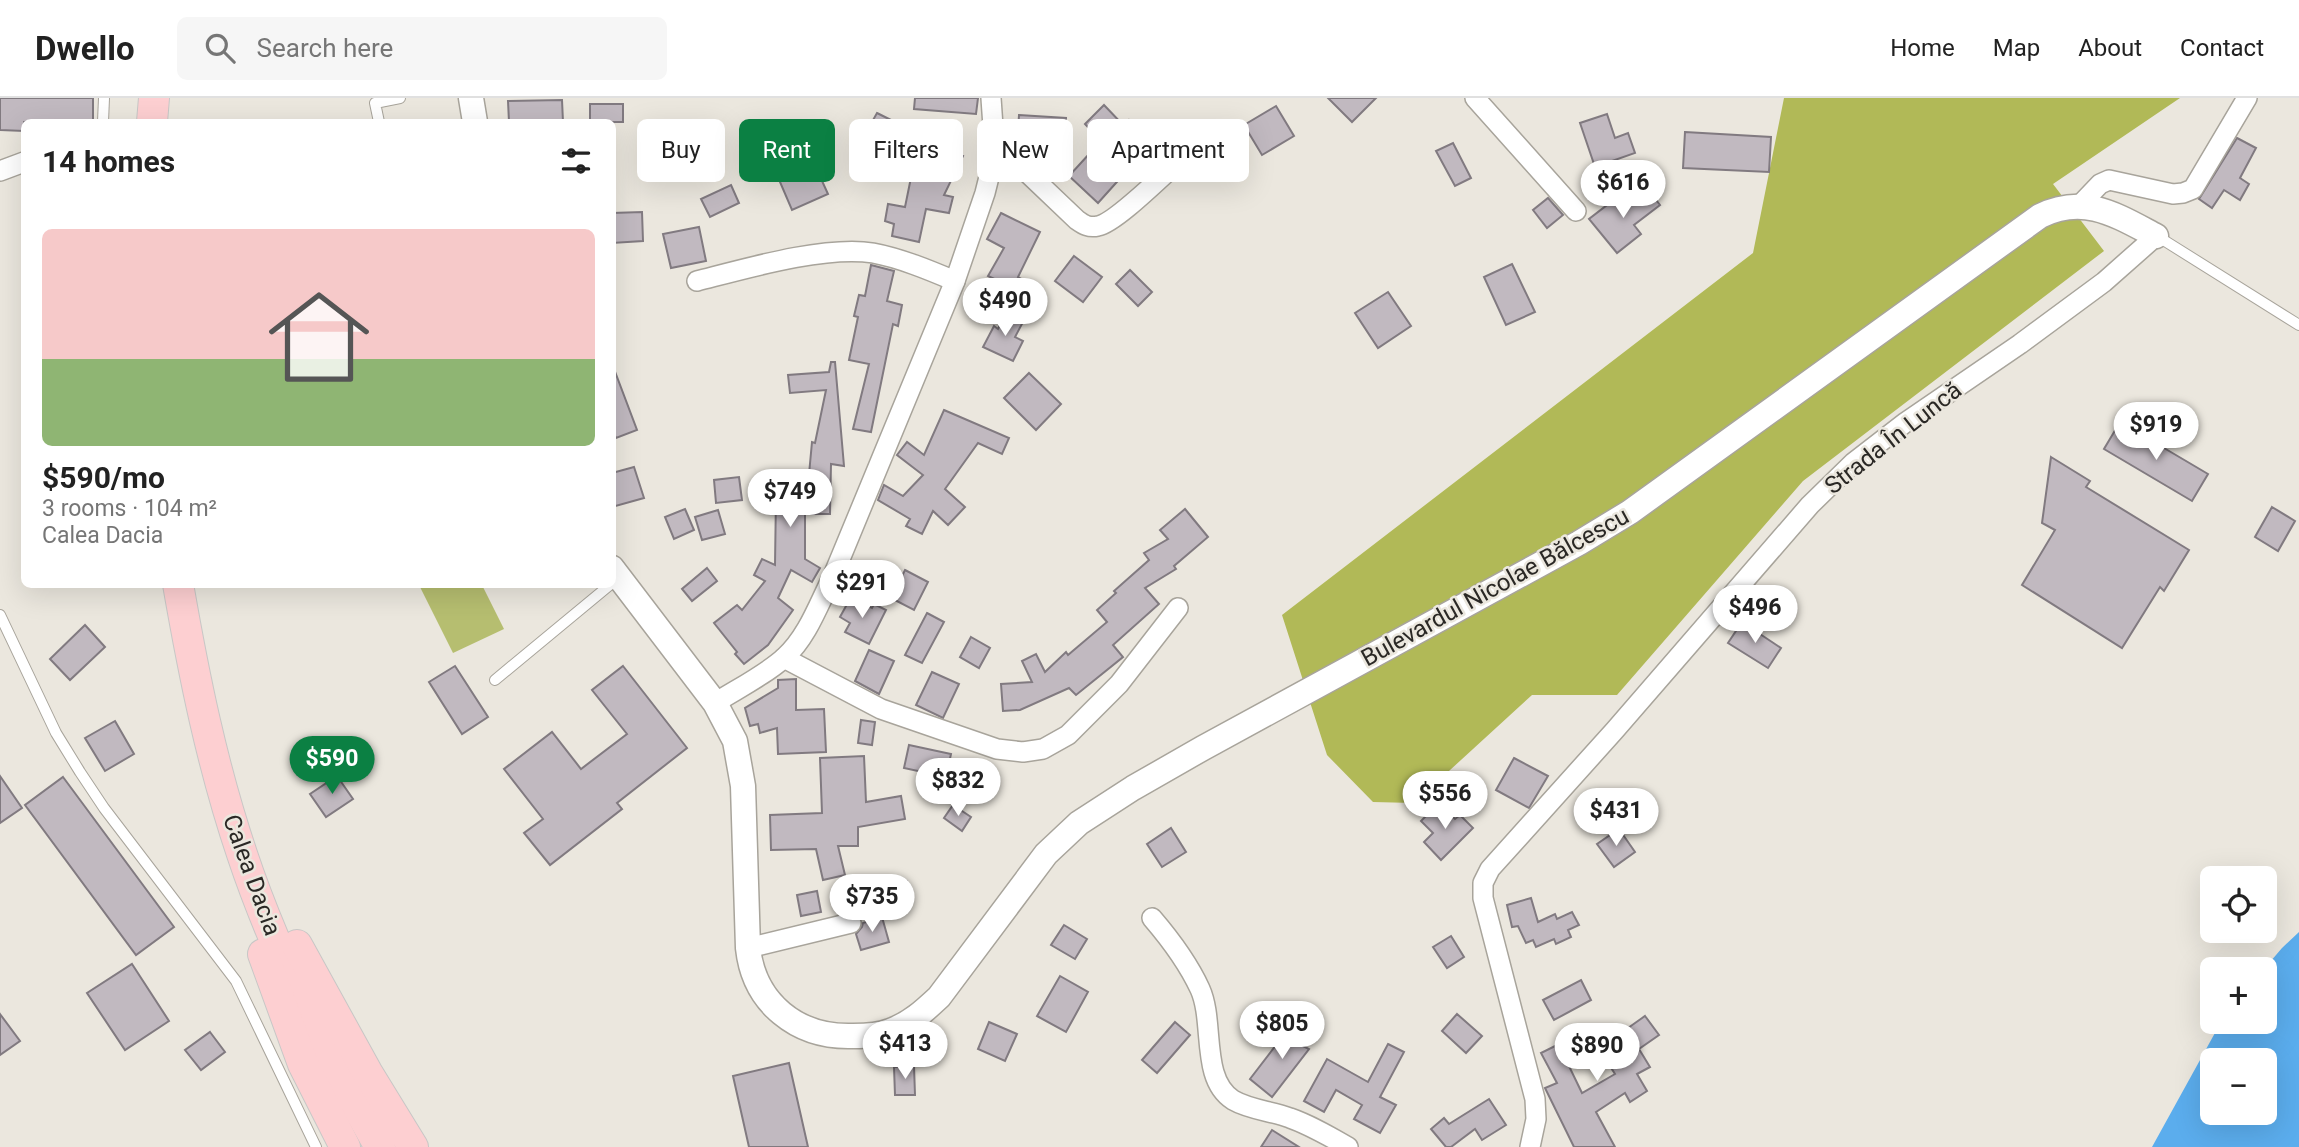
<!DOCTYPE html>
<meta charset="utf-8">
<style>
:root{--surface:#fff;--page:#f6f6f6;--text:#222;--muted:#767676;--line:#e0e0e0;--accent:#0b8043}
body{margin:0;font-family:Roboto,sans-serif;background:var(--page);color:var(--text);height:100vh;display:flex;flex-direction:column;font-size:26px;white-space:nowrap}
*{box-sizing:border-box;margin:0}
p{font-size:23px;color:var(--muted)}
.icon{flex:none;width:38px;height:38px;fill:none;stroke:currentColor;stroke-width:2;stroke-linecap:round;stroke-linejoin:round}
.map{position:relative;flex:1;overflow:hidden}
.panel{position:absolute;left:21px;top:21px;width:595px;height:469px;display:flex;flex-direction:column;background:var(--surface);border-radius:10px;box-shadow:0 7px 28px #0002}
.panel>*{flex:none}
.top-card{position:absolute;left:637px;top:21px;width:665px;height:63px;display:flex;gap:14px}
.buttons{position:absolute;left:2200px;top:768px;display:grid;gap:14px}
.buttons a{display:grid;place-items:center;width:77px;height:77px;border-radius:10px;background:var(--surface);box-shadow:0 7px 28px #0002;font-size:35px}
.price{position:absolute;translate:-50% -60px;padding:0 16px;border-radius:24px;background:#fff;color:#222;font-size:23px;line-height:46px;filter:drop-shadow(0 2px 4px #0008)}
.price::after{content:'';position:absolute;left:50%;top:42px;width:21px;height:16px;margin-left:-10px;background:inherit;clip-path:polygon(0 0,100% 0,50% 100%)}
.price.selected{background:var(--accent);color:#fff}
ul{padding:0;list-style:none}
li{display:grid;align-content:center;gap:14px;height:371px;padding:0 21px}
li+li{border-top:2px solid var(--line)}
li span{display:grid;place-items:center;height:217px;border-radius:10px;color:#555}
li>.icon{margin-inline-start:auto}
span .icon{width:126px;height:126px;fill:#fffc;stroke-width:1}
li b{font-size:30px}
h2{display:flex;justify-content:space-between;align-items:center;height:84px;padding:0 21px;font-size:30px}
.tag{padding:0 24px;border-radius:10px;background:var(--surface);box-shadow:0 7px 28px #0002;font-size:24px;line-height:63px}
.tag.selected{background:var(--accent);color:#fff}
header{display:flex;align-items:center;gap:42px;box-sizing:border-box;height:98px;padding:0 35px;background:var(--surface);border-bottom:2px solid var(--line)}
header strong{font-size:33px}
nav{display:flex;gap:38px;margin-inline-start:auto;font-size:24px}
.search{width:490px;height:63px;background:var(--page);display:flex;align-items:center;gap:18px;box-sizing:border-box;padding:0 24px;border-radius:10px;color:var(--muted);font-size:26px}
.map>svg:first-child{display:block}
.green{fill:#b6be70}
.forest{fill:#b1b957}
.water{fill:#5baded;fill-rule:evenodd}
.building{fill:#c1b9c0;stroke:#817a80;stroke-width:2}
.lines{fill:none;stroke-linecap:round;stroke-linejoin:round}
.service-casing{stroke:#a8a49b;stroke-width:12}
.minor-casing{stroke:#a8a49b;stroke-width:22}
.tertiary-casing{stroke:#a8a49b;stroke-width:27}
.primary-casing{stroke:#c8c7c6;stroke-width:32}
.service{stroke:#fff;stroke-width:10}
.minor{stroke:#fff;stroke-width:19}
.tertiary{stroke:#fff;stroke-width:24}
.primary{stroke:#fdcfd1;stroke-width:30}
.labels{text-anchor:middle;stroke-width:5;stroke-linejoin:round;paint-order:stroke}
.street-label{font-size:24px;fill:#2a2825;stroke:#ebe7de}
</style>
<header>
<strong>Dwello</strong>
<div class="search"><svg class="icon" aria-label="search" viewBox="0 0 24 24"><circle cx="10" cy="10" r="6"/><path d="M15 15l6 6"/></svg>Search here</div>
<nav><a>Home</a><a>Map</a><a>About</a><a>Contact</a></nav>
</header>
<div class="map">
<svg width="2299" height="1049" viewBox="0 0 2299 1049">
<rect width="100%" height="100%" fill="#ebe7de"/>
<!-- green -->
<polygon class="green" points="419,487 482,487 504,531 453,555"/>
<!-- forest -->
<polygon class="forest" points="1784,0 2180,0 2053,86 2104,153 1803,383 1617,597 1532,597 1414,705 1373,704 1327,657 1282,517 1753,155"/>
<!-- water -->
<path class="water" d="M2299,834V1049H2152L2221,924H2264V871L2282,850ZM2212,962H2264V1015H2212Z"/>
<!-- building -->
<g class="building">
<polygon points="0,0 93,0 93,22 24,24 24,33 0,32"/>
<polygon points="915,0 978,0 976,16 914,11"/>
<polygon points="1328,0 1376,0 1352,24"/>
<polygon points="562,2 563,24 509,24 508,3"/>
<rect x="590" y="6" width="33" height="18"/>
<polygon points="1104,7 1124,28 1129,22 1160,49 1140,72 1133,66 1098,105 1069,78 1101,43 1085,26"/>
<polygon points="1276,8 1294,38 1262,57 1244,27"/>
<polygon points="877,15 963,58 944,97 953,99 949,115 926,111 919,144 892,138 894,126 885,123 888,106 905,109 915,60 906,56 908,51 868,31"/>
<polygon points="1607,16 1615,40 1628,35 1635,55 1595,69 1580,25"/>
<polygon points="1019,17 1066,20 1065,42 1047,41 1047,54 1022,53 1017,48"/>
<polygon points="1685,34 1771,39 1769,74 1683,70"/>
<polygon points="2237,40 2256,50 2240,80 2249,86 2240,102 2224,92 2212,110 2199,101"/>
<polygon points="1453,45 1471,80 1455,88 1436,53"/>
<polygon points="812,61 828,96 792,112 777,77"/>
<polygon points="731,87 739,105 710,119 701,101"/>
<polygon points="1649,93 1660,107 1634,127 1641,136 1617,155 1589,121 1615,101 1620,107 1625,102 1630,107"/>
<polygon points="1548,100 1563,117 1547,130 1533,112"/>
<polygon points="642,114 643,143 612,145 612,115"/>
<polygon points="1001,115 1040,134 1018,179 1034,188 1024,206 997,191 1001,184 988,178 1004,150 987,141"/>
<polygon points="699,129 706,163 671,170 663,136"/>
<polygon points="1074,158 1102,179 1083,204 1055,183"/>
<polygon points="1512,166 1535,214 1506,227 1484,179"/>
<polygon points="871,167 894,173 887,203 902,207 898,228 893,226 871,334 853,331 869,266 849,262 858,219 854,218 859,197 865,198"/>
<polygon points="1130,172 1152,194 1138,208 1116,186"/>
<polygon points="1388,194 1411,228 1378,250 1355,215"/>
<polygon points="1006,215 1023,224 1015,239 1023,243 1013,263 983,249 994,228 998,231"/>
<polygon points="831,264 835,264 844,368 831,366 830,416 805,416 805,461 820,470 812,484 791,472 778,500 793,512 768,547 744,566 735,556 737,554 714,525 737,507 742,512 765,483 754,477 762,461 775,467 776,398 807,398 812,344 815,345 826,292 790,295 788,277 829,274"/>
<polygon points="612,271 614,271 637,332 616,340 612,331"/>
<polygon points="1029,275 1061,306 1036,332 1004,300"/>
<polygon points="944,312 1009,340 1002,356 978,345 945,391 965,409 948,427 933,413 922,436 906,428 910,421 878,402 884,387 903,398 923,377 897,357 907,344 924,357"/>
<polygon points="2120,324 2208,376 2192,403 2104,351"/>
<polygon points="2051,359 2090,383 2086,389 2189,452 2164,493 2160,489 2122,550 2022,487 2055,432 2042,425"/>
<polygon points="634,369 644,400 612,409 612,375"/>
<polygon points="739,379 742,402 716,405 714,382"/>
<polygon points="2272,409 2295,423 2278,453 2255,439"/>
<polygon points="685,411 694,432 674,441 665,419"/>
<polygon points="1185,411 1208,439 1174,468 1176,471 1145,490 1159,506 1113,547 1123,559 1076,597 1069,590 1020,612 1003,613 1001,586 1032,584 1022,563 1036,556 1045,574 1066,554 1068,557 1107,524 1097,512 1116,495 1114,493 1149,462 1144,455 1168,441 1160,432"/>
<polygon points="718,412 725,436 702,442 695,419"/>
<polygon points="707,470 717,483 692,503 682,491"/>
<polygon points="905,472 928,484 914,512 891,500"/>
<polygon points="851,499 872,510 874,506 886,512 869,546 845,534 850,525 840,519"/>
<polygon points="927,515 944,524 922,565 905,557"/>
<polygon points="1742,524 1781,550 1768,570 1728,545"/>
<polygon points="85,527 105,549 70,582 50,561"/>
<polygon points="971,539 990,550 979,570 960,559"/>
<polygon points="869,552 894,563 879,596 855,583"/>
<polygon points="455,568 488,619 462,636 429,584"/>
<polygon points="623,568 687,650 617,705 622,711 550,767 524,735 543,721 504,671 552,634 581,671 627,636 592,592"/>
<polygon points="932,574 959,586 943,620 916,607"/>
<polygon points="796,581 796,612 824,611 826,654 778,656 777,630 760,635 758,626 750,628 745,610 778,590 778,582"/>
<polygon points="861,622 875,624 872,647 858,645"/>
<polygon points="115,623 134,656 105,673 85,640"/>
<polygon points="909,647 951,656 946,679 904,670"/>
<polygon points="864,658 866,704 901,698 905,721 858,729 858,748 838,748 845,777 823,782 816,751 771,752 770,717 822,715 820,660"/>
<polygon points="1514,660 1548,678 1529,710 1496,692"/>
<polygon points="0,678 22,710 0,725"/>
<polygon points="337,678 353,701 326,719 310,696"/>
<polygon points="63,679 174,829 136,857 25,707"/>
<polygon points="1439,705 1455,721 1460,717 1473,730 1441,762 1424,744 1433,735 1421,723"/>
<polygon points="953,707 971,719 962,733 944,720"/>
<polygon points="1171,730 1186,754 1162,769 1147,746"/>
<polygon points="1619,731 1635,754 1614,769 1597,746"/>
<polygon points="907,783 910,808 894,810 891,785"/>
<polygon points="817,793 821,814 801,818 797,797"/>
<polygon points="1531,800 1538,824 1555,816 1557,821 1572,814 1579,827 1568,832 1571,839 1556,846 1554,841 1536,849 1533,842 1526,845 1518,828 1512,829 1507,807"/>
<polygon points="882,819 889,844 861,852 856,836 862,829 863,825"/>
<polygon points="1064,827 1087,841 1075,861 1051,847"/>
<polygon points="1451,838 1464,859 1447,870 1433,849"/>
<polygon points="132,866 169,923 125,952 87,895"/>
<polygon points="1060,878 1088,894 1066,934 1037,918"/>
<polygon points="1581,882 1591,902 1554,922 1543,902"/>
<polygon points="0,916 20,943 0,957"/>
<polygon points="1457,916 1482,938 1466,955 1442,933"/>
<polygon points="1645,918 1659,937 1639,951 1650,969 1637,976 1647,993 1630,1004 1625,995 1596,1014 1615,1049 1574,1049 1545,990 1557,985 1541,955 1575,938 1583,954 1566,962 1582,995 1615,976 1599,951 1629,932 1628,930"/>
<polygon points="989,924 1017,936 1005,963 978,951"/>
<polygon points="1175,924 1190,937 1157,975 1142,962"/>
<polygon points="1293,925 1310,938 1303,948 1309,951 1272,999 1250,981"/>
<polygon points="210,934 225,954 201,972 185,952"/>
<polygon points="1388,946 1404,954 1380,999 1396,1007 1380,1035 1354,1021 1362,1007 1336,992 1324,1014 1304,1003 1327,961 1368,984"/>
<polygon points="789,965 808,1049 749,1049 733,978"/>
<polygon points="914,968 915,997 895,997 894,969"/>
<polygon points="1489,1001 1506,1027 1482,1042 1475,1031 1451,1049 1446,1049 1431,1031 1444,1020 1449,1026"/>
<polygon points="1272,1032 1299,1049 1261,1049"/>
</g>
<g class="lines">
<defs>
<g id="service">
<polyline points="103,24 104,0"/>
<polyline points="379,24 375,5 400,0"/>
<polyline points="2157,138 2299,227"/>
<polyline points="0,517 56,635 80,674 104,710 236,883 316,1049"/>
<polyline points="495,582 611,486"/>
</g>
<g id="minor">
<polyline points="1475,0 1576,113"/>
<path d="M994,43L1077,122C1084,127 1089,130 1098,128C1115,125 1162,78 1178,64"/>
<polyline points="0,73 24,64"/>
<polyline points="2079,108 2100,86 2109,82 2173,96 2183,95 2193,91 2247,0"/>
<path d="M697,183C744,171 826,147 873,155C900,160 929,172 955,183"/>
<polyline points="784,560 881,611 997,651 1023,654 1043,651 1068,637 1119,586 1178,510"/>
<path d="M715,605C737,591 767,576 785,559C808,538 819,505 833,478L955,183L985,95L991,71L994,43L991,0"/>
<path d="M1152,820C1170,841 1188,865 1200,891C1215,924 1200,981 1233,1002C1250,1012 1272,1013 1290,1020C1310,1027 1329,1038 1348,1049"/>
<polyline points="748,850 851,825"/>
<polyline points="1530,1049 1536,1021 1535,1001 1483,800 1483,785 1490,771 1615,632 1810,407 1853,365 1906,324 2020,246 2104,184 2156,138"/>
</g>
<g id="tertiary">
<polyline points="471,0 475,24"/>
<path d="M612,470L715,605L735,643L743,688L748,850C754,905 797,940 853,938C865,938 878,938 890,933C910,926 924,913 939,899L1046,756L1079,725L1133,690L1203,650L1579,445L1630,414L2040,118C2084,96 2116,117 2156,138"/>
</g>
<g id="primary">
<polyline points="152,24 154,0"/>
<path d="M178,486C194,578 212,667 242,756C276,858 326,956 380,1049"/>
<polyline points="297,847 367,974 413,1049"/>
<polyline points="263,856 303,966 345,1049"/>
</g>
</defs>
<!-- service casing -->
<use href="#service" class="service-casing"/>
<!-- minor casing -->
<use href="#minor" class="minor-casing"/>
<!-- tertiary casing -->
<use href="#tertiary" class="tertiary-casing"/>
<!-- primary casing -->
<use href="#primary" class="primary-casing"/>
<!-- service -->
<use href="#service" class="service"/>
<!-- minor -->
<use href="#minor" class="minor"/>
<!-- tertiary -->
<use href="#tertiary" class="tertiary"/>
<!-- primary -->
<use href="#primary" class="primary"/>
</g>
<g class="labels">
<!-- street labels -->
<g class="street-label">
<text transform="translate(1893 340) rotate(-38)" y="8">Strada În Luncă</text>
<text transform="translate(1495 489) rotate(-29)" y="8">Bulevardul Nicolae Bălcescu</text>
<text transform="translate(252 777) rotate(70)" y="8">Calea Dacia</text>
</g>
</g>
</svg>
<div class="buttons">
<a><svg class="icon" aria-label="locate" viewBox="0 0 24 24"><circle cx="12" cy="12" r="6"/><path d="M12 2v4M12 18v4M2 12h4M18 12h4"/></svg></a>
<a>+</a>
<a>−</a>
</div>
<b class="price" style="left:1623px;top:122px">$616</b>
<b class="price" style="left:1005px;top:240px">$490</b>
<b class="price" style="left:2156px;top:364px">$919</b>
<b class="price" style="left:790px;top:431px">$749</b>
<b class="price" style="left:862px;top:522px">$291</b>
<b class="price" style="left:1755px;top:547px">$496</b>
<b class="price selected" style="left:332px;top:698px">$590</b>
<b class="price" style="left:958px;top:720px">$832</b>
<b class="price" style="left:1445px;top:733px">$556</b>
<b class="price" style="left:1616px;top:750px">$431</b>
<b class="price" style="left:872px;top:836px">$735</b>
<b class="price" style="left:1282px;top:963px">$805</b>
<b class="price" style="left:905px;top:983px">$413</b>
<b class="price" style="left:1597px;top:985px">$890</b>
<div class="top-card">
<a class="tag">Buy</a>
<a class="tag selected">Rent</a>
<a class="tag">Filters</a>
<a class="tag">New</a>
<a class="tag">Apartment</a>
</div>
<section class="panel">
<h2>14 homes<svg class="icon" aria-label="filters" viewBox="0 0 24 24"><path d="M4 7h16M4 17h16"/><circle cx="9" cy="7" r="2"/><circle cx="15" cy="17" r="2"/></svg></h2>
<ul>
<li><span style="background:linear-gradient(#f6c9c9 60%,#8fb573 0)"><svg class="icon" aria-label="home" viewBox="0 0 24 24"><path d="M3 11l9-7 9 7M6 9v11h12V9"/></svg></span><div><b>$590/mo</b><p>3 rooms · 104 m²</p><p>Calea Dacia</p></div></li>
</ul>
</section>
</div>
